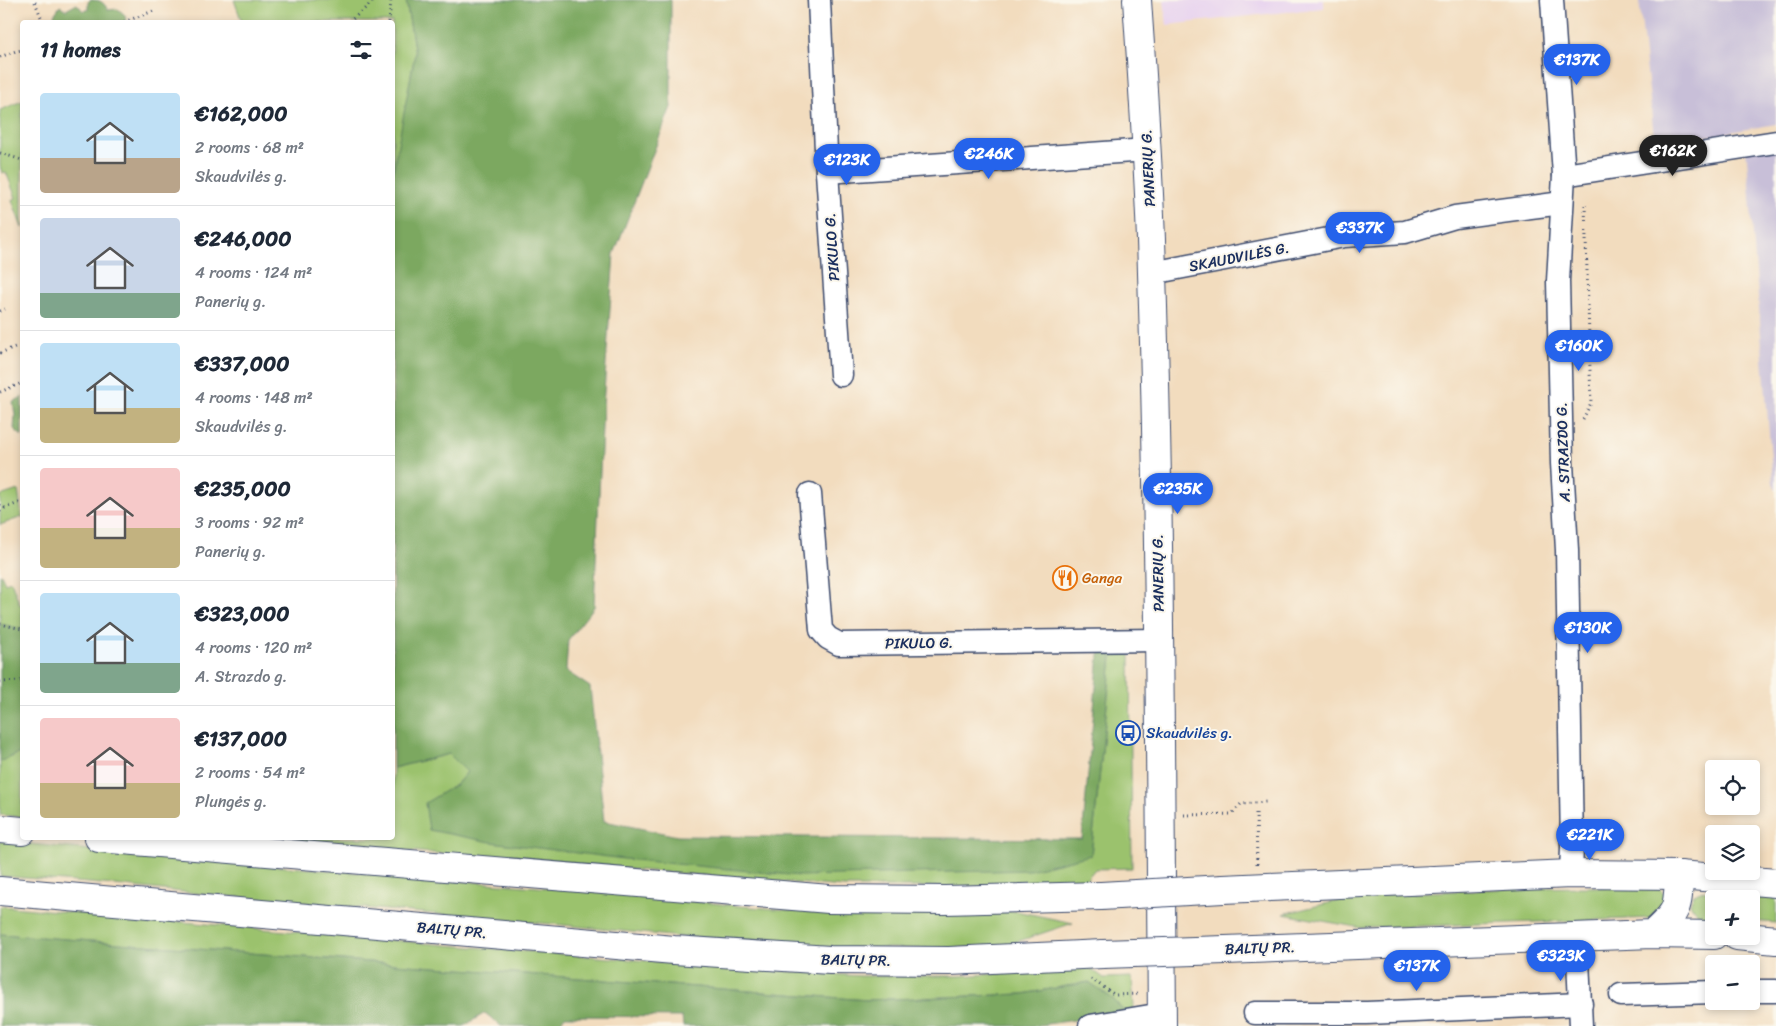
<!DOCTYPE html>
<meta charset="utf-8">
<style>
:root{--surface:#fff;--page:#f6f6f7;--text:#1f2937;--muted:#747a83;--line:#e0e1e3;--accent:#2563eb}
body{margin:0;font-family:Sriracha,sans-serif;background:var(--page);color:var(--text);height:100vh;display:flex;flex-direction:column;font-size:19px;white-space:nowrap}
*{box-sizing:border-box;margin:0}
p{font-size:16px;color:var(--muted)}
.icon{flex:none;width:28px;height:28px;fill:none;stroke:currentColor;stroke-width:2;stroke-linecap:round;stroke-linejoin:round}
.map{position:relative;flex:1;overflow:hidden}
.panel{position:absolute;left:20px;top:20px;width:375px;height:820px;display:flex;flex-direction:column;background:var(--surface);border-radius:5px;box-shadow:0 2px 8px #0003}
.panel>*{flex:none}
.tools{position:absolute;left:1705px;top:760px;display:grid;gap:10px}
.tools a{display:grid;place-items:center;width:55px;height:55px;border-radius:5px;background:var(--surface);box-shadow:0 2px 8px #0003;font-size:25px}
.price{position:absolute;translate:-50% -42px;padding:0 11px;border-radius:18px;background:var(--accent);color:#fff;font-size:16px;line-height:32px;filter:drop-shadow(0 1px 2px #0008)}
.price::after{content:'';position:absolute;left:50%;top:30px;width:15px;height:11px;margin-left:-8px;background:inherit;clip-path:polygon(0 0,100% 0,50% 100%)}
.price.on{background:#222;color:#fff}
ul{padding:0;list-style:none}
li{display:flex;align-items:center;gap:15px;height:125px;padding:0 20px}
li+li{border-top:1px solid var(--line)}
li span{display:grid;place-items:center;flex:none;width:140px;height:100px;border-radius:5px;color:#555}
li>.icon{margin-inline-start:auto}
span .icon{width:60px;height:60px;fill:#fffc;stroke-width:1}
li b{font-size:21px}
h2{display:flex;justify-content:space-between;align-items:center;height:60px;padding:0 20px;font-size:21px}
.map>svg:first-child{display:block}
.built{fill:#e7d2ef}
.industrial{fill:#c8bfd8}
.green{fill:#9bc26d;stroke:#5b7866}
.forest{fill:#7ca860;stroke:#4c6c5f}
.lines{fill:none;stroke-linecap:round;stroke-linejoin:round}
.minor-casing{stroke:#3b496c;stroke-width:25}
.major-casing{stroke:#3b496c;stroke-width:30}
.path{stroke:#3b496c;stroke-width:3;stroke-dasharray:1 4;stroke-linecap:butt}
.minor{stroke:#fff;stroke-width:22}
.major{stroke:#fff;stroke-width:28}
.major-bridge-casing{stroke:#3b496c;stroke-width:30;stroke-linecap:butt}
.major-bridge{stroke:#fff;stroke-width:28}
.labels{text-anchor:middle;stroke-width:4;stroke-linejoin:round;paint-order:stroke}
.street-label{font-size:15px;fill:#1b2f5e;stroke:#fbf7ec}
.food-label{font-size:15px;fill:#c56008;stroke:#fbf7ec;text-anchor:start}
.transit-label{font-size:15px;fill:#164399;stroke:#fbf7ec;text-anchor:start}
</style>
<div class="map">
<svg width="1776" height="1026" viewBox="0 0 1776 1026">
<rect width="100%" height="100%" fill="#fbf7ec"/>
<filter id="ink" filterUnits="userSpaceOnUse"><feTurbulence type="fractalNoise" baseFrequency=".02" numOctaves="2"/><feDisplacementMap in="SourceGraphic" scale="10" xChannelSelector="R" yChannelSelector="G"/><feConvolveMatrix kernelMatrix="1 2 1 2 8 2 1 2 1" color-interpolation-filters="sRGB"/></filter>
<filter id="wash" filterUnits="userSpaceOnUse"><feTurbulence type="fractalNoise" baseFrequency=".0096" numOctaves="4" result="noise"/><feDisplacementMap in="SourceGraphic" scale="20" xChannelSelector="R" yChannelSelector="G"/><feGaussianBlur stdDeviation="1.12" result="paint"/><feColorMatrix in="noise" values="0 0 0 0 0 0 0 0 0 0 0 0 0 0 0 0 0 1.4 0 .05"/><feComposite in="paint" operator="in"/></filter>
<g filter="url(#wash)">
<rect width="100%" height="100%" fill="#f2dcbe"/>
<!-- built -->
<polygon class="built" points="1164,0 1324,0 1324,8 1167,25"/>
<!-- industrial -->
<g class="industrial">
<polygon points="1639,0 1776,0 1776,124 1655,145"/>
<polygon points="1776,142 1776,490 1773,483 1746,147"/>
</g>
<!-- green -->
<g class="green">
<polygon points="234,0 406,0 415,54 393,176 392,22 242,22"/>
<polygon points="22,101 22,228 12,200 16,198 6,172 2,173 0,166 0,110"/>
<polygon points="18,490 22,517 0,525 0,496"/>
<polygon points="0,574 1,574 5,583 11,581 20,605 22,604 22,629 0,624"/>
<polygon points="1107,649 1130,650 1132,868 1095,869 1085,881 960,887 844,887 251,838 392,838 393,768 449,754 467,772 457,784 426,803 430,830 1091,855 1112,657"/>
<polygon points="22,752 22,817 0,815 0,762"/>
<polygon points="0,841 165,857 649,896 739,906 814,912 1016,911 1073,923 1016,942 1001,945 939,949 810,947 690,938 563,925 202,894 114,885 0,876"/>
<polygon points="1657,886 1665,894 1669,905 1654,918 1362,928 1283,914 1362,895 1520,888"/>
<path d="M1703,891L1776,897V923L1751,921V899H1714V918C1701,917 1696,915 1690,903L1694,895Z"/>
<polygon points="0,906 446,945 751,969 861,976 959,976 1090,968 1104,978 1132,977 1134,1007 1125,1013 1113,999 1089,982 1023,994 867,1000 12,935 0,934"/>
</g>
<!-- forest -->
<g class="forest">
<path d="M90,0C100,0 103,1 108,10L118,9L125,15L126,22H56L54,15L60,6L66,10L77,4L83,11L88,10V2Z"/>
<polygon points="406,0 671,0 671,107 614,254 603,406 594,607 568,640 566,671 590,687 604,821 678,836 1082,839 1099,654 1101,650 1107,649 1112,657 1091,855 1029,870 801,876 624,859 491,842 429,830 425,803 457,784 467,772 449,754 393,768 392,176 415,54"/>
<polygon points="22,397 22,436 14,429 15,415 13,402"/>
<polygon points="0,624 22,629 22,752 0,762"/>
<polygon points="0,934 867,1000 1023,994 1089,982 1113,999 1125,1013 1033,1026 683,1026 682,1017 565,1016 558,1026 501,1026 485,1013 464,1026 0,1026"/>
</g>
</g>
<g filter="url(#ink)">
<g class="lines">
<defs>
<g id="minor">
<polyline points="819,0 827,172 841,375"/>
<polyline points="1552,0 1564,175 1558,281 1562,463 1567,550 1572,847 1571,874"/>
<polyline points="827,172 1147,150"/>
<polyline points="1564,175 1776,142"/>
<polyline points="1152,273 1344,236 1405,232 1455,217 1562,203"/>
<polyline points="810,494 821,630 828,638 839,644 1159,640"/>
<polyline points="1577,937 1581,1026"/>
<polyline points="1751,991 1776,991"/>
<polyline points="1621,995 1714,992"/>
<polyline points="1255,1013 1367,1013 1581,1004"/>
<polyline points="1090,1026 1162,1014"/>
</g>
<g id="major">
<path d="M1137,0C1143,91 1150,182 1152,273C1160,524 1160,775 1162,1026"/>
<polyline points="0,829 22,831"/>
<polyline points="99,838 829,899 945,900 1101,896"/>
<polyline points="1223,889 1571,874 1679,875 1776,883"/>
<polyline points="0,891 674,950 830,960 949,961 1103,954"/>
<path d="M1653,934C1678,911 1678,909 1679,875"/>
<polyline points="1737,936 1776,940"/>
<polyline points="1225,950 1653,934 1714,935"/>
</g>
</defs>
<!-- minor casing -->
<use href="#minor" class="minor-casing"/>
<!-- major casing -->
<use href="#major" class="major-casing"/>
<!-- path -->
<g class="path">
<polyline points="35,2 43,22"/>
<polyline points="124,22 156,10"/>
<polyline points="349,22 375,0"/>
<polyline points="389,22 391,0"/>
<polyline points="0,57 16,51 22,50"/>
<polyline points="0,153 22,160"/>
<polyline points="0,311 5,309"/>
<polyline points="0,353 15,347"/>
<polyline points="0,392 22,383"/>
<polyline points="1583,419 1591,403 1585,205"/>
<polyline points="0,505 5,508"/>
<polyline points="0,511 5,508 22,502"/>
<polyline points="0,624 22,629"/>
<polyline points="0,682 22,681"/>
<polyline points="1256,813 1257,864"/>
<polyline points="1184,815 1232,814 1241,804 1266,802"/>
<polyline points="1091,979 1115,995 1140,994"/>
</g>
<!-- minor -->
<use href="#minor" class="minor"/>
<!-- major -->
<use href="#major" class="major"/>
<defs>
<g id="major-bridge">
<polyline points="1101,896 1223,889"/>
<polyline points="1103,954 1225,950"/>
</g>
</defs>
<!-- major-bridge casing -->
<use href="#major-bridge" class="major-bridge-casing"/>
<!-- major-bridge -->
<use href="#major-bridge" class="major-bridge"/>
</g>
</g>
<!-- icons -->
<defs>
<symbol id="restaurant-ring" viewBox="-11 -11 22 22"><circle r="9.5" fill="#fbf7ec" stroke="#e8710a" stroke-width="1.5"/><path d="M-5-6h1v4h1v-4h1v4h1v-4h1v5L-1.5 .5V6h-2V.5L-5-1ZM5-6V6H3V1.5H1.5Q1.5-4 5-6Z" fill="#e8710a"/></symbol>
<symbol id="bus-ring" viewBox="-11 -11 22 22"><circle r="9.5" fill="#fbf7ec" stroke="#1a4fb4" stroke-width="1.5"/><path d="M-5-6H5V4H4V6H2V4H-2V6H-4V4H-5ZM-3.5-4V0h7V-4ZM-3.5 1.2v1.5H-2V1.2ZM2 1.2v1.5H3.5V1.2Z" fill="#1a4fb4"/></symbol>
</defs>
<g fill-rule="evenodd">
<use href="#restaurant-ring" x="1051" y="564" width="28" height="28"/>
<use href="#bus-ring" x="1114" y="719" width="28" height="28"/>
</g>
<g class="labels">
<!-- street labels -->
<g class="street-label">
<text transform="translate(1148 168) rotate(-93)" y="5">PANERIŲ G.</text>
<text transform="translate(832 247) rotate(-94)" y="5">PIKULO G.</text>
<text transform="translate(1239 257) rotate(-11)" y="5">SKAUDVILĖS G.</text>
<text transform="translate(1563 452) rotate(-92)" y="5">A. STRAZDO G.</text>
<text transform="translate(1158 573) rotate(-91)" y="5">PANERIŲ G.</text>
<text transform="translate(919 643) rotate(-1)" y="5">PIKULO G.</text>
<text transform="translate(452 930) rotate(5)" y="5">BALTŲ PR.</text>
<text transform="translate(1260 948) rotate(-2)" y="5">BALTŲ PR.</text>
<text transform="translate(856 960) rotate(1)" y="5">BALTŲ PR.</text>
</g>
<!-- food labels -->
<g class="food-label">
<text x="1082" y="583">Ganga</text>
</g>
<!-- transit labels -->
<g class="transit-label">
<text x="1146" y="738">Skaudvilės g.</text>
</g>
</g>
</svg>
<div class="tools">
<a><svg class="icon" aria-label="locate" viewBox="0 0 24 24"><circle cx="12" cy="12" r="6"/><path d="M12 2v4M12 18v4M2 12h4M18 12h4"/></svg></a>
<a><svg class="icon" aria-label="layers" viewBox="0 0 24 24"><path d="M12 4l9 5-9 5-9-5zM3 14l9 5 9-5"/></svg></a>
<a>+</a>
<a>−</a>
</div>
<b class="price" style="left:1577px;top:86px">€137K</b>
<b class="price on" style="left:1673px;top:177px">€162K</b>
<b class="price" style="left:989px;top:180px">€246K</b>
<b class="price" style="left:847px;top:186px">€123K</b>
<b class="price" style="left:1360px;top:254px">€337K</b>
<b class="price" style="left:1579px;top:372px">€160K</b>
<b class="price" style="left:1178px;top:515px">€235K</b>
<b class="price" style="left:1588px;top:654px">€130K</b>
<b class="price" style="left:1590px;top:861px">€221K</b>
<b class="price" style="left:1561px;top:982px">€323K</b>
<b class="price" style="left:1417px;top:992px">€137K</b>
<section class="panel">
<h2>11 homes<svg class="icon" aria-label="filters" viewBox="0 0 24 24"><path d="M4 7h16M4 17h16"/><circle cx="9" cy="7" r="2"/><circle cx="15" cy="17" r="2"/></svg></h2>
<ul>
<li><span style="background:linear-gradient(#bfe0f5 65%,#b9a48a 0)"><svg class="icon" aria-label="home" viewBox="0 0 24 24"><path d="M3 11l9-7 9 7M6 9v11h12V9"/></svg></span><div><b>€162,000</b><p>2 rooms · 68 m²</p><p>Skaudvilės g.</p></div></li>
<li><span style="background:linear-gradient(#c9d6e8 75%,#7fa58c 0)"><svg class="icon" aria-label="home" viewBox="0 0 24 24"><path d="M3 11l9-7 9 7M6 9v11h12V9"/></svg></span><div><b>€246,000</b><p>4 rooms · 124 m²</p><p>Panerių g.</p></div></li>
<li><span style="background:linear-gradient(#bfe0f5 65%,#c2b280 0)"><svg class="icon" aria-label="home" viewBox="0 0 24 24"><path d="M3 11l9-7 9 7M6 9v11h12V9"/></svg></span><div><b>€337,000</b><p>4 rooms · 148 m²</p><p>Skaudvilės g.</p></div></li>
<li><span style="background:linear-gradient(#f6c9c9 60%,#c2b280 0)"><svg class="icon" aria-label="home" viewBox="0 0 24 24"><path d="M3 11l9-7 9 7M6 9v11h12V9"/></svg></span><div><b>€235,000</b><p>3 rooms · 92 m²</p><p>Panerių g.</p></div></li>
<li><span style="background:linear-gradient(#bfe0f5 70%,#7fa58c 0)"><svg class="icon" aria-label="home" viewBox="0 0 24 24"><path d="M3 11l9-7 9 7M6 9v11h12V9"/></svg></span><div><b>€323,000</b><p>4 rooms · 120 m²</p><p>A. Strazdo g.</p></div></li>
<li><span style="background:linear-gradient(#f6c9c9 65%,#c2b280 0)"><svg class="icon" aria-label="home" viewBox="0 0 24 24"><path d="M3 11l9-7 9 7M6 9v11h12V9"/></svg></span><div><b>€137,000</b><p>2 rooms · 54 m²</p><p>Plungės g.</p></div></li>
</ul>
</section>
</div>
